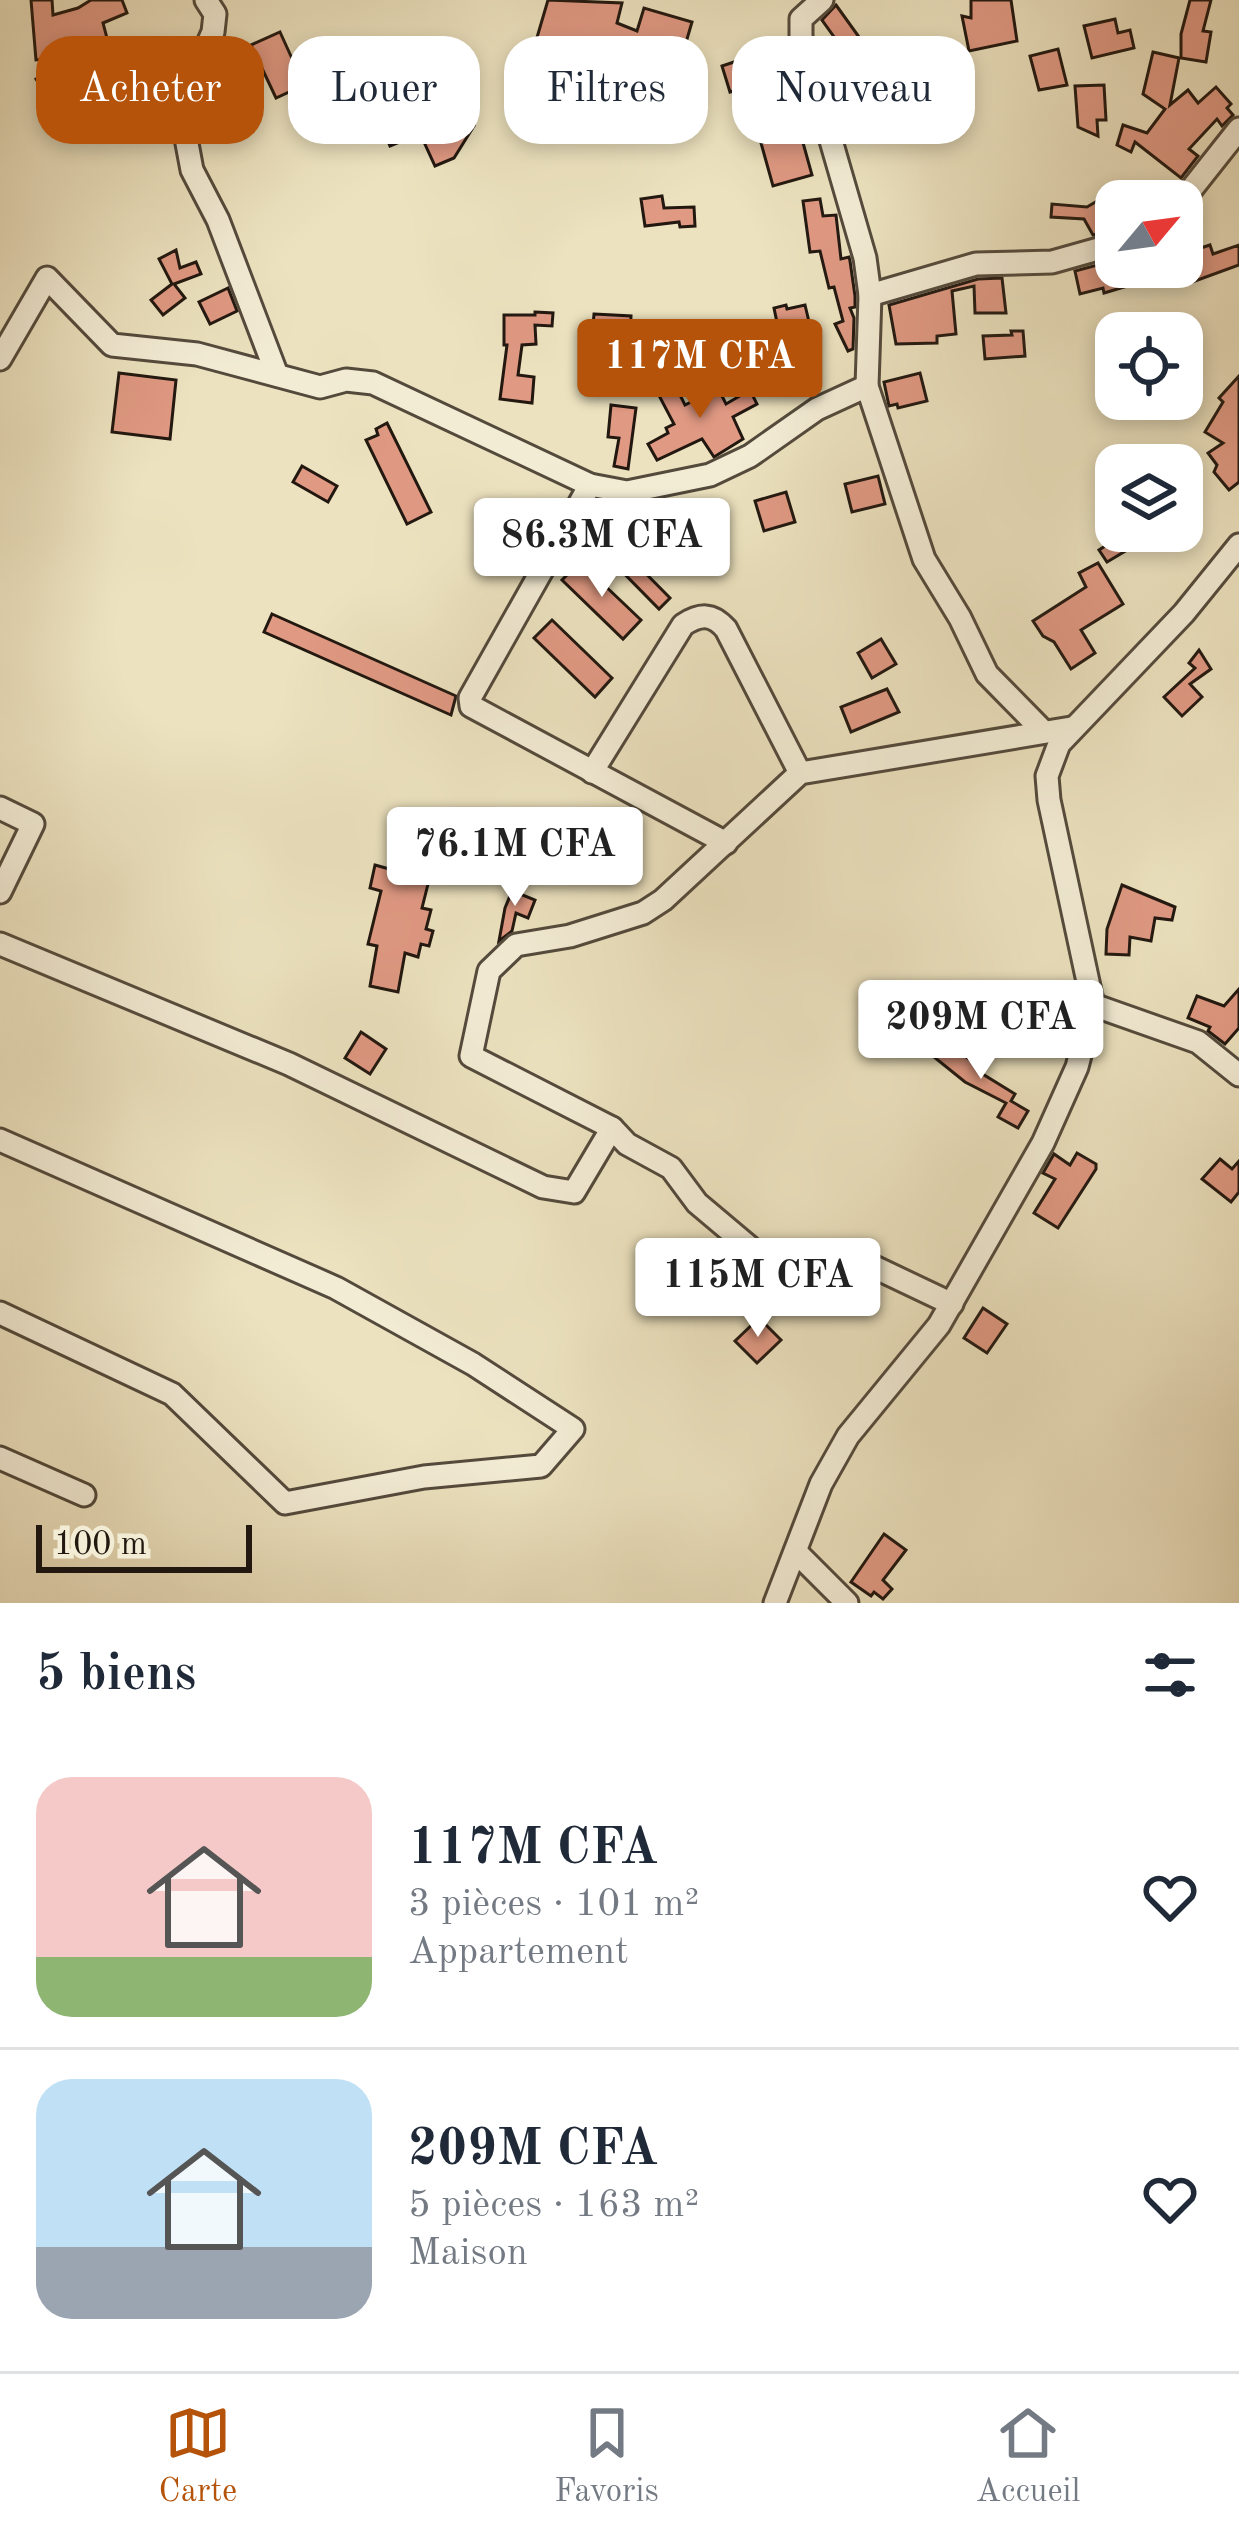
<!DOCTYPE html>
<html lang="fr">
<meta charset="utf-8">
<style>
:root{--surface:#fff;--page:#f6f6f7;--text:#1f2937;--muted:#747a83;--line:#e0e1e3;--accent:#b45309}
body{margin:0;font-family:"Old Standard TT",serif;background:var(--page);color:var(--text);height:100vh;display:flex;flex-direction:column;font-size:45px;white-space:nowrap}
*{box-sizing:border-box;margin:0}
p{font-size:39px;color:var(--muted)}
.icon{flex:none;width:66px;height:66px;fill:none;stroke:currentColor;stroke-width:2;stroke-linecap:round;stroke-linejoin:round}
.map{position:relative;height:1603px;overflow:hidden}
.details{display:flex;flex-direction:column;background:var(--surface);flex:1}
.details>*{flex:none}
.top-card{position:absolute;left:36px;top:36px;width:1167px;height:108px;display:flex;gap:24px}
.needle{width:78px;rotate:61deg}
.fabs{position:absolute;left:1095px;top:180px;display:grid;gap:24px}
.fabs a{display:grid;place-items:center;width:108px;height:108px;border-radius:24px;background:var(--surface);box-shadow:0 6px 18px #0003;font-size:60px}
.scale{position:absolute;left:36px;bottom:30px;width:216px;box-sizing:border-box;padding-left:12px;border:6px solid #221810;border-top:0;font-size:33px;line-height:42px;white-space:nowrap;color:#221810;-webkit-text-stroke:9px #f3ecd5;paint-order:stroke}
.price{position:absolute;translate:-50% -102px;padding:0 27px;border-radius:12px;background:#fff;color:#222;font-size:39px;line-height:78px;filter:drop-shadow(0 3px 6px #0008)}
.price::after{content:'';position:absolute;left:50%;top:72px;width:36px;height:27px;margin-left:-18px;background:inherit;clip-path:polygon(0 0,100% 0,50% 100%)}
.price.on{background:var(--accent);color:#fff}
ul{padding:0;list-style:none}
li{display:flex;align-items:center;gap:36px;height:300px;padding:0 36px}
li+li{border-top:3px solid var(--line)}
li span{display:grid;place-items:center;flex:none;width:336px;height:240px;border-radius:36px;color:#555}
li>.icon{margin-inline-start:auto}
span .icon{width:144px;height:144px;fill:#fffc;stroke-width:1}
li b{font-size:51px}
h2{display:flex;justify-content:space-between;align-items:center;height:144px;padding:0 36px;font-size:51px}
.chip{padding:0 42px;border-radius:36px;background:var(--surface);box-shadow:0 6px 18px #0003;font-size:42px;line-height:108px}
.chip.on{background:var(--accent);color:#fff}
.dock{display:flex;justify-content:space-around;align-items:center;height:168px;border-top:3px solid var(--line);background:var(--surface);font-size:33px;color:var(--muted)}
.dock a{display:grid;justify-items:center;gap:6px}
.dock .on{color:var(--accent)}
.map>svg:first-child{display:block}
.building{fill:#e09983;stroke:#221810;stroke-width:3}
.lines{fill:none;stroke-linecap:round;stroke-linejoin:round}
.minor-casing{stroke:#544a3c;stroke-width:27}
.minor{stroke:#f3ecd5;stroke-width:21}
</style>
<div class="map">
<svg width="1239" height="1603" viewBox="0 0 1239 1603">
<rect width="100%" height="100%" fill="#ece2bf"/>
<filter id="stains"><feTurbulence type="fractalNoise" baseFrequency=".00167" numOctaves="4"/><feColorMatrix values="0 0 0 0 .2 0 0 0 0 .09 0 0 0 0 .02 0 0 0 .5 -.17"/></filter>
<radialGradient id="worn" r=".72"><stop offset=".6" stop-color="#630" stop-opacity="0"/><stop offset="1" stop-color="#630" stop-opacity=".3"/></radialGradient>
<!-- building -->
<g class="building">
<polygon points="31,0 52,0 53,15 78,8 91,0 122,0 127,13 103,23 108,42 84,48 108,93 97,100 90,87 61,103 55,92 47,97 36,79 75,57 36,60"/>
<polygon points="548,0 622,3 617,23 637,31 644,8 692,22 675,80 657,74 664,51 642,45 629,63 607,60 599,90 594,88 587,120 567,116 574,82 528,68"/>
<polygon points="971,0 1011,0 1017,41 969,51 962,16 971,18"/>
<polygon points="1190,0 1211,0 1203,31 1211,32 1206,62 1181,58 1181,34"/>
<polygon points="836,5 859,37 864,51 850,59 822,20"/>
<polygon points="1115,19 1118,33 1130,30 1134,48 1092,58 1084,26"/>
<polygon points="280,32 304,85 276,98 251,45"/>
<polygon points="1058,49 1067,85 1039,90 1030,56"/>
<polygon points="1153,52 1179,58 1170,105 1188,90 1198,103 1216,87 1231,104 1227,108 1233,115 1222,126 1217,119 1189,149 1198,156 1181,178 1135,142 1131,152 1117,145 1123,125 1147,133 1165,109 1143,94"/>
<polygon points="791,55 804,111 795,114 812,175 773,186 761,143 784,136 765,81 730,92 722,66 746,58 749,67"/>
<polygon points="233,61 239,100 212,103 210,81 217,80 215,64"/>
<polygon points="389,85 412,96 403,116 412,137 390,146 381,124 380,106"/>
<polygon points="1104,85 1106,120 1097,120 1098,136 1078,127 1075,86"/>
<polygon points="453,116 474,126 454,158 435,166 424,142 445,133"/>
<polygon points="1121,187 1130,201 1116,201 1116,229 1093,235 1084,219 1051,217 1052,204 1087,207"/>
<polygon points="662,196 664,208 694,207 695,226 680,227 679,222 645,226 641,199"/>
<polygon points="820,199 823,216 836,215 841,259 849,257 850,261 855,296 855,307 850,308 854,318 853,349 848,351 835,324 843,321 834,287 829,288 820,251 810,252 803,201"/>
<polygon points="1210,245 1213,254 1239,245 1239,265 1184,285 1178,267 1182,267 1182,254"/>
<polygon points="176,250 180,268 196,262 201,274 174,284 185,298 163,315 151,300 172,284 159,259"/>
<polygon points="1116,260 1116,267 1126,267 1131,285 1104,293 1103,288 1080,294 1075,271"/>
<polygon points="1002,278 1006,313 975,313 974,286 952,291 956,334 937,336 937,343 896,344 889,305 978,279"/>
<polygon points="228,288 237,311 210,324 199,302"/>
<polygon points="786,305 787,309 805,305 810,326 805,327 806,331 780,337 774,308"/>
<polygon points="535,312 553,313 552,326 535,325 536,344 522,345 518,375 534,377 532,403 500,399 507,345 504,345 504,315 535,315"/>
<polygon points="594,314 631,316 630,337 613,336 609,359 580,353 583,336 592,338"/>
<polygon points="1011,331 1023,331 1025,356 985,359 983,336 1012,335"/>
<polygon points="119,373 176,380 170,439 112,432"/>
<polygon points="920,373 927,401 898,408 897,404 889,406 884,382"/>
<polygon points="1239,376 1239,482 1229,490 1214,472 1217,465 1208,453 1223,443 1205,432 1223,402 1219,398"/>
<polygon points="671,377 685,405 718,388 726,404 750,390 757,404 733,417 743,439 714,457 702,439 657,460 648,444 668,433 666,428 674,424 654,386"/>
<polygon points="611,405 636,408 628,469 614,466 619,438 608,437"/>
<polygon points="387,423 431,512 407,524 366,440 378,435 376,429"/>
<polygon points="302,466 337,486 328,502 293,482"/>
<polygon points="878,476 885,504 852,512 845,484"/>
<polygon points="786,492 795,522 764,531 755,501"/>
<polygon points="589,516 670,598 659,609 591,540 585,546 577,538"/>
<polygon points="1115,531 1159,531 1107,562 1099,550 1119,537"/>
<polygon points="580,562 641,620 623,639 562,580"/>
<polygon points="1098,563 1123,604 1081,630 1095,653 1071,669 1054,642 1043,636 1033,621 1086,587 1079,573"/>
<polygon points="272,614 456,696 451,715 264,632"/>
<polygon points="552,620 612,678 595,697 534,638"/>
<polygon points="881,639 896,664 872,678 858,653"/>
<polygon points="1199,650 1211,669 1190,684 1202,697 1182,716 1164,697 1195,668 1189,663"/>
<polygon points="887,689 899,712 851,732 841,707"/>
<polygon points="375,865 429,880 422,908 431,910 426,929 433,931 429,946 421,944 418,957 405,953 398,992 370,986 377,946 368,944 381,891 370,888"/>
<polygon points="517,879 522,881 520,894 535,900 528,918 516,913 512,931 499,941 505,908"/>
<polygon points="1122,885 1175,907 1172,920 1155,918 1151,941 1130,937 1129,955 1106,954 1107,929"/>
<polygon points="1239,989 1239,1028 1225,1044 1208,1031 1210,1027 1188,1018 1197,996 1224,1006"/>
<polygon points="361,1032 386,1049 370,1074 345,1058"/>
<polygon points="946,1041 983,1070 981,1073 1015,1094 1011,1101 1028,1111 1018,1128 998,1117 1006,1103 965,1082 934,1057"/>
<polygon points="1077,1153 1096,1164 1096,1169 1058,1228 1034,1213 1055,1179 1043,1173 1054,1154 1070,1165"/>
<polygon points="1220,1159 1232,1169 1239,1161 1239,1192 1231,1202 1202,1179"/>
<polygon points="983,1308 1007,1324 987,1353 964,1338"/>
<polygon points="759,1318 781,1340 757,1363 735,1341"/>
<polygon points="884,1534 906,1550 883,1580 892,1589 883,1599 874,1592 871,1596 851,1582"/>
</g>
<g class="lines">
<defs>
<g id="minor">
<polyline points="206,0 215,14 213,32 205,50 191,60 179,101 192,170 218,220 277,375"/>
<polyline points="822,0 801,19 801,37 865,258 870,295 867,386 924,559 960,618 987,674 1044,732"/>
<polyline points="1182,201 1239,129"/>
<polyline points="870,295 976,264 1052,262 1116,244"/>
<polyline points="0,359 47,278 112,345 197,354 320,387 346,380 373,383 590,485 627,492 710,475 750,456 817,409 867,386"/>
<polyline points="590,485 470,698 471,706 726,843"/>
<path d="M592,772L683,625C700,614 712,613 726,629L800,773"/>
<polyline points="0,808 33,824 0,892"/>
<polyline points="0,944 289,1064 543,1187 574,1192 612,1128"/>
<polyline points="1093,1005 1198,1042 1239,1075"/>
<polyline points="0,1140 336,1288 473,1364 573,1429 541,1466 424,1477 285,1503 172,1394 0,1313"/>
<polyline points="952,1304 870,1265 847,1259 807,1271 785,1272 767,1262 697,1203 671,1168 627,1144 612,1128 471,1056 489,971 516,945 570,936 643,913 663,900 800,773 1071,728"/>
<polyline points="0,1458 84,1495"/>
<polyline points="796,1552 847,1603"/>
<polyline points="775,1603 821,1484 848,1436 939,1325 1043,1143 1077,1067 1093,1005 1049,800 1047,776 1059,744 1184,613 1239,545"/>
</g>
</defs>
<!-- minor casing -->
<use href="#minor" class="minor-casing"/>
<!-- minor -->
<use href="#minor" class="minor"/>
</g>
<rect width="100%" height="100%" filter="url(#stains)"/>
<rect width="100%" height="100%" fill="url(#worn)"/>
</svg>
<div class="fabs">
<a><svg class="needle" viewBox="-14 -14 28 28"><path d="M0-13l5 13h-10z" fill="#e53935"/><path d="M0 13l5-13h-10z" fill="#747a83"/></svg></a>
<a><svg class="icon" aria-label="locate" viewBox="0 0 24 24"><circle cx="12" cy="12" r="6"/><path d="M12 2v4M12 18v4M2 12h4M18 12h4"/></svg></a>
<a><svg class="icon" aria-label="layers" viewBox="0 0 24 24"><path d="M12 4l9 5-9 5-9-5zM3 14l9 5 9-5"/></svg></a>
</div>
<div class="scale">100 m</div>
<b class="price on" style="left:700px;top:421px">117M CFA</b>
<b class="price" style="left:602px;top:600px">86.3M CFA</b>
<b class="price" style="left:515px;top:909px">76.1M CFA</b>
<b class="price" style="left:981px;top:1082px">209M CFA</b>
<b class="price" style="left:758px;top:1340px">115M CFA</b>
<div class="top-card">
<a class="chip on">Acheter</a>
<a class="chip">Louer</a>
<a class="chip">Filtres</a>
<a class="chip">Nouveau</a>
</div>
</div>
<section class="details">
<h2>5 biens<svg class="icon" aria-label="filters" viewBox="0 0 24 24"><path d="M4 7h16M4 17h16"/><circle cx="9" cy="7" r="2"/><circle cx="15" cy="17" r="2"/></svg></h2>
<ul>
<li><span style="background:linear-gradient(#f6c9c9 75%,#8fb573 0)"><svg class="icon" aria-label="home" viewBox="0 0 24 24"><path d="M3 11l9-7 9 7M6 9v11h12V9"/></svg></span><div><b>117M CFA</b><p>3 pièces · 101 m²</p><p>Appartement</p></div><svg class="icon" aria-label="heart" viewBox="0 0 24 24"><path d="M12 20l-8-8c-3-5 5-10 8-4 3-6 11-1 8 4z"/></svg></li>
<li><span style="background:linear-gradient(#bfe0f5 70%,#9aa5b1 0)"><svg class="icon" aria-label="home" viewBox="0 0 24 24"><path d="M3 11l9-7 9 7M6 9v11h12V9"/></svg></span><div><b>209M CFA</b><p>5 pièces · 163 m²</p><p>Maison</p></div><svg class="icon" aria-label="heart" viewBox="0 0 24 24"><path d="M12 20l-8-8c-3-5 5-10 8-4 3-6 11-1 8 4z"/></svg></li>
</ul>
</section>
<nav class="dock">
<a class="on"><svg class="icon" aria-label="map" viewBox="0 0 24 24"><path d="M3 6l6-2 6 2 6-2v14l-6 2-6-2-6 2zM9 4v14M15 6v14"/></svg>Carte</a>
<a><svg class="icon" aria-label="saved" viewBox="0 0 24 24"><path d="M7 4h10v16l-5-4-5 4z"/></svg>Favoris</a>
<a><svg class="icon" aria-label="home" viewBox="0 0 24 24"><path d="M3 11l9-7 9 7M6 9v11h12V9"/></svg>Accueil</a>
</nav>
